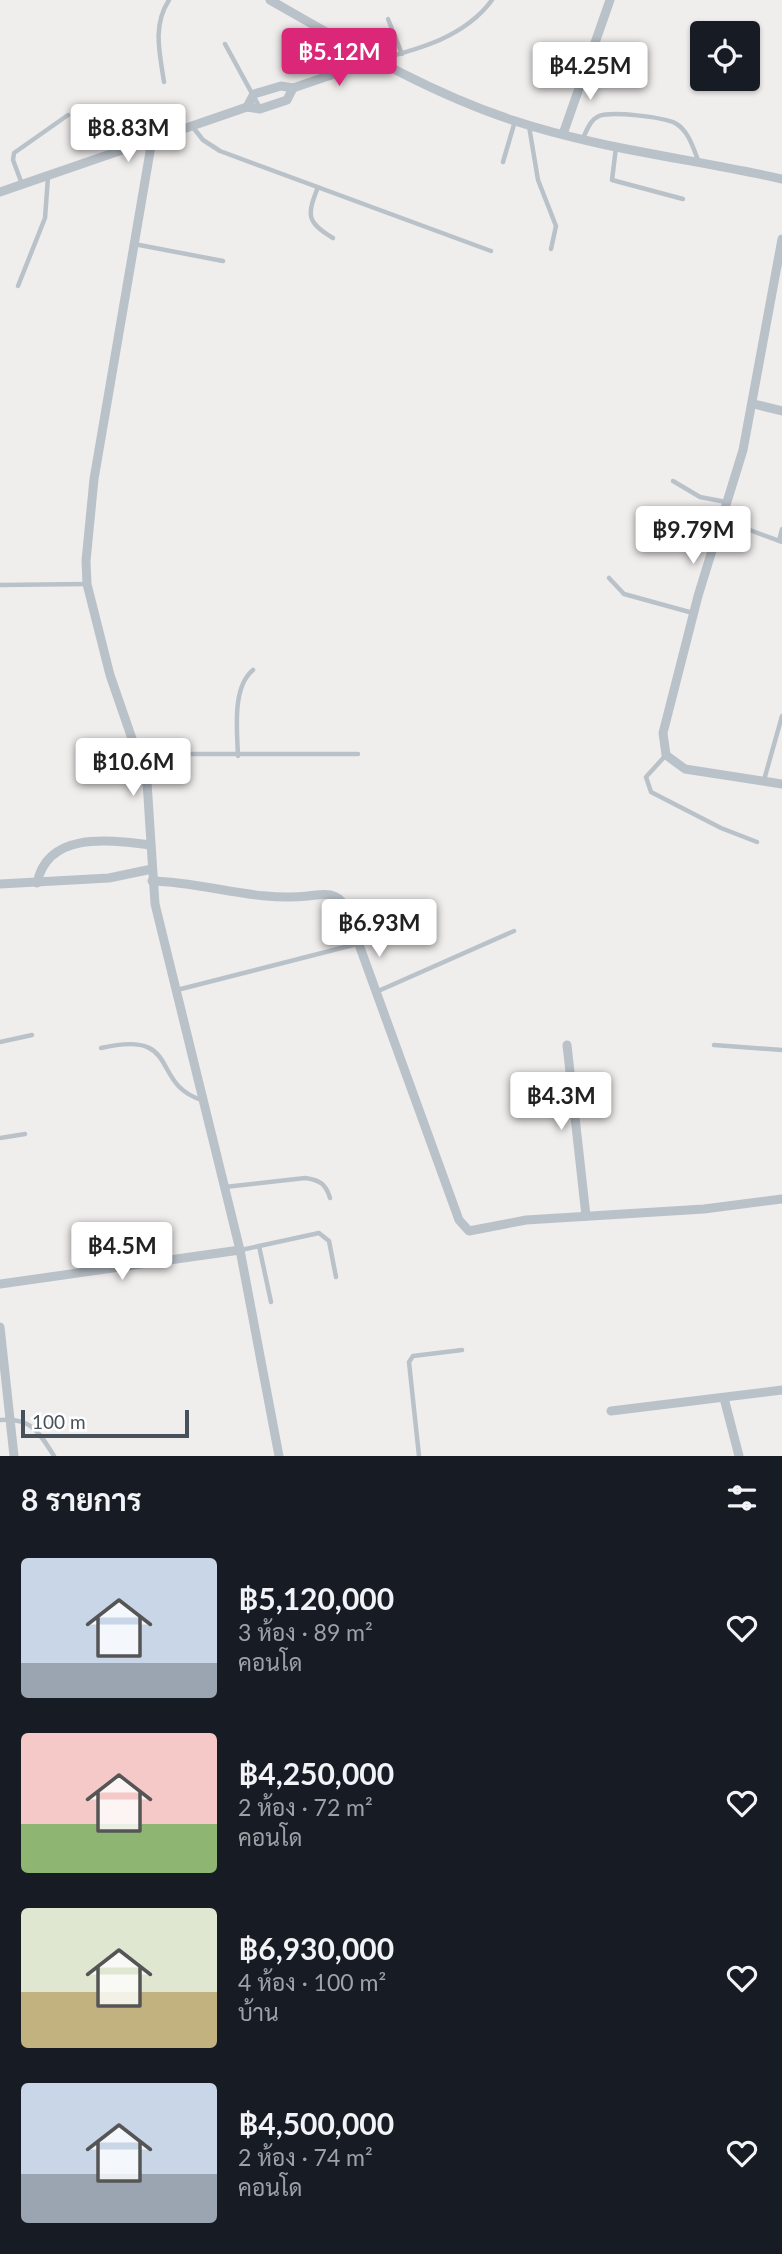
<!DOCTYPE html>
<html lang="th">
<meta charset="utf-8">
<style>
:root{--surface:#171b24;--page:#20242c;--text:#f1f3f6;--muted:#9ea1a6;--accent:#db2777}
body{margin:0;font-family:Lato,Sarabun,sans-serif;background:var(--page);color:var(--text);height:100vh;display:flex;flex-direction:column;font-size:26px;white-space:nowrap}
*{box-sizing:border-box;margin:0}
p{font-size:23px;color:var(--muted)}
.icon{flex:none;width:38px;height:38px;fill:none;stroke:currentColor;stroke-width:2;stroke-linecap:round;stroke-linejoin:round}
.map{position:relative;height:1456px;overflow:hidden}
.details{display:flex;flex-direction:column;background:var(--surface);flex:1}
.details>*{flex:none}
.controls{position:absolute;left:690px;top:21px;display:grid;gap:14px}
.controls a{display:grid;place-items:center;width:70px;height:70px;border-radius:7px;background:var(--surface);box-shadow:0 2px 5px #0004;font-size:35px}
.scale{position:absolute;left:21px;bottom:18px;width:168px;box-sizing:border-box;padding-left:7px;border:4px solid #475159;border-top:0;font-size:19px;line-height:24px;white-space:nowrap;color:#475159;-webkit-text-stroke:5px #fff;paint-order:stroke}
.price{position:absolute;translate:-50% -60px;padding:0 16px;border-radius:7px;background:#fff;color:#222;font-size:23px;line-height:46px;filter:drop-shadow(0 2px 4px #0008)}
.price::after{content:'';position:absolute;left:50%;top:42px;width:21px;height:16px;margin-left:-10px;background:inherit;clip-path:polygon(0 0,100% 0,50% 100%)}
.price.on{background:var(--accent);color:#fff}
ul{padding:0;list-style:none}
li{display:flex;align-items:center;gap:21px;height:175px;padding:0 21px}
li span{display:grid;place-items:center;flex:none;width:196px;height:140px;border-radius:7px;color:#555}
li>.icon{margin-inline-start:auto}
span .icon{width:84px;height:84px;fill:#fffc;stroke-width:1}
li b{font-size:30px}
h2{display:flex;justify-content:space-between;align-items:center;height:84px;padding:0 21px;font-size:30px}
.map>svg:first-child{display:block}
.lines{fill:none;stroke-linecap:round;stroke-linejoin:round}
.service{stroke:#bac2c9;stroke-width:4.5}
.minor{stroke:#bac2c9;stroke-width:9}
</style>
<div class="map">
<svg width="782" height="1456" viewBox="0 0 782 1456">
<rect width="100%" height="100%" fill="#f0eded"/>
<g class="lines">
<!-- service -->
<g class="service">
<polyline points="388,19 402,54"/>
<polyline points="225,44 260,108"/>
<path d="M377,60C419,49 465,37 492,0"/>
<path d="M164,82C160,54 152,26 169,0"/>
<polyline points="192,126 203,140 220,151 491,251"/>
<polyline points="529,126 538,180 556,226 551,249"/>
<path d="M583,138C587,130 590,120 599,116C612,111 662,117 675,123C688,130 693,147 698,160"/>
<polyline points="616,147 612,180 683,199"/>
<polyline points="503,162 515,121"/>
<polyline points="22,184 13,160 14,153 68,115"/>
<path d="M318,187C307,215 306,222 333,238"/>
<polyline points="134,244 223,261"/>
<polyline points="18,286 45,218 48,177"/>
<polyline points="673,481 700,497 726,502"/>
<polyline points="723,520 782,542"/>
<polyline points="779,541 782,529"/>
<polyline points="609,578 624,594 693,613"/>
<polyline points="0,585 87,584"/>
<polyline points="139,754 358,754"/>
<polyline points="666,755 646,777 651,792 721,828 757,842"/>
<path d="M238,756C237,730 232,687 253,670"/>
<polyline points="764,780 782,716"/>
<polyline points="177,990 357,944"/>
<polyline points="376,992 514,931"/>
<polyline points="0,1042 32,1035"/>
<polyline points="714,1045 782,1050"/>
<path d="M101,1048C183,1029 149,1084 202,1100"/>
<polyline points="0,1138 25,1134"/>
<path d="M225,1187L305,1178C320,1180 326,1184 330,1198"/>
<polyline points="259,1246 271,1302"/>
<polyline points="241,1250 319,1233 329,1241 336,1277"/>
<path d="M0,1420C31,1417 39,1432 54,1456"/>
<polyline points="419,1456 409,1362 413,1356 462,1350"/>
</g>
<!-- minor -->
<g class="minor">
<path d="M270,0C349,45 425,91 512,120C599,149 693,159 782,179"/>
<polyline points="247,107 254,94 281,86 293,88 375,60"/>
<polyline points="563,134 610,0"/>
<polyline points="152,140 94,479 86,561 87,584 110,675 147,782 155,904 240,1250 279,1456"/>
<polyline points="0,192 247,107 260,109 287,100 293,88"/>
<polyline points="782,239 743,450 698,596 663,733 666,755 685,769 782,784"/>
<polyline points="754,404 782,411"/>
<path d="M152,881C204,882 256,902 308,896C324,894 336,891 345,906L459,1220L469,1231L526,1220L704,1209L782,1199"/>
<path d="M37,883C48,831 109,840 150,845"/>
<polyline points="0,884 109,878 152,869"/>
<polyline points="567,1045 586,1216"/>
<polyline points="0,1284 240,1250"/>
<polyline points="0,1327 14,1456"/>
<polyline points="724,1398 739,1456"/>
<polyline points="611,1411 782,1390"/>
</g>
</g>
</svg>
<div class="controls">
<a><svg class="icon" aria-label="locate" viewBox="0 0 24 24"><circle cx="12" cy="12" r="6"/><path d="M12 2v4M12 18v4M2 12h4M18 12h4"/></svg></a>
</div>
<div class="scale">100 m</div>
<b class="price on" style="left:339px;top:88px">฿5.12M</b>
<b class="price" style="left:590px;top:102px">฿4.25M</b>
<b class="price" style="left:128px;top:164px">฿8.83M</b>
<b class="price" style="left:693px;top:566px">฿9.79M</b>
<b class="price" style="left:133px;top:798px">฿10.6M</b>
<b class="price" style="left:379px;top:959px">฿6.93M</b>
<b class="price" style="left:561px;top:1132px">฿4.3M</b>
<b class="price" style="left:122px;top:1282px">฿4.5M</b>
</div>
<section class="details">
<h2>8 รายการ<svg class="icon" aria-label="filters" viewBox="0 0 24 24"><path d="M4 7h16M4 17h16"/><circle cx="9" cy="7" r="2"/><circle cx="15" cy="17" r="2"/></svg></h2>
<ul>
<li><span style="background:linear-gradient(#c9d6e8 75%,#9aa5b1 0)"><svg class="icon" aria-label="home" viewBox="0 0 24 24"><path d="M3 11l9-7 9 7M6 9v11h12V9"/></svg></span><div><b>฿5,120,000</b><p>3 ห้อง · 89 m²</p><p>คอนโด</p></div><svg class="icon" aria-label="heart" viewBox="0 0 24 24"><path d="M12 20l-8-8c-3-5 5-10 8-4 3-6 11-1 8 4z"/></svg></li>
<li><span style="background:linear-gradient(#f6c9c9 65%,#8fb573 0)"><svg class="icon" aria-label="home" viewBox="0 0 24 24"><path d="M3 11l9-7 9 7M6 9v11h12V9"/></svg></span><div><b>฿4,250,000</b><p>2 ห้อง · 72 m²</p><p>คอนโด</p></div><svg class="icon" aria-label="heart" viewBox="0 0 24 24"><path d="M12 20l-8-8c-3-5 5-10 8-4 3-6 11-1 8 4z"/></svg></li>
<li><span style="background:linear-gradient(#dfe7d0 60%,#c2b280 0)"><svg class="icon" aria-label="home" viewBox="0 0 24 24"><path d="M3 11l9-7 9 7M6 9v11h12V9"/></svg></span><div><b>฿6,930,000</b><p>4 ห้อง · 100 m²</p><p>บ้าน</p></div><svg class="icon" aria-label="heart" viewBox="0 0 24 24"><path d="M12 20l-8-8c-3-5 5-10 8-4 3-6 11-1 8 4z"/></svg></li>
<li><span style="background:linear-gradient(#c9d6e8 65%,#9aa5b1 0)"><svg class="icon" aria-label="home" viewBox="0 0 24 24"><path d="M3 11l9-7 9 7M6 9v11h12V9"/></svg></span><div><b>฿4,500,000</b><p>2 ห้อง · 74 m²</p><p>คอนโด</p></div><svg class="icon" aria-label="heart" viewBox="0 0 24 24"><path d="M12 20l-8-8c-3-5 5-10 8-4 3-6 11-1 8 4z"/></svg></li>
</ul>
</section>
